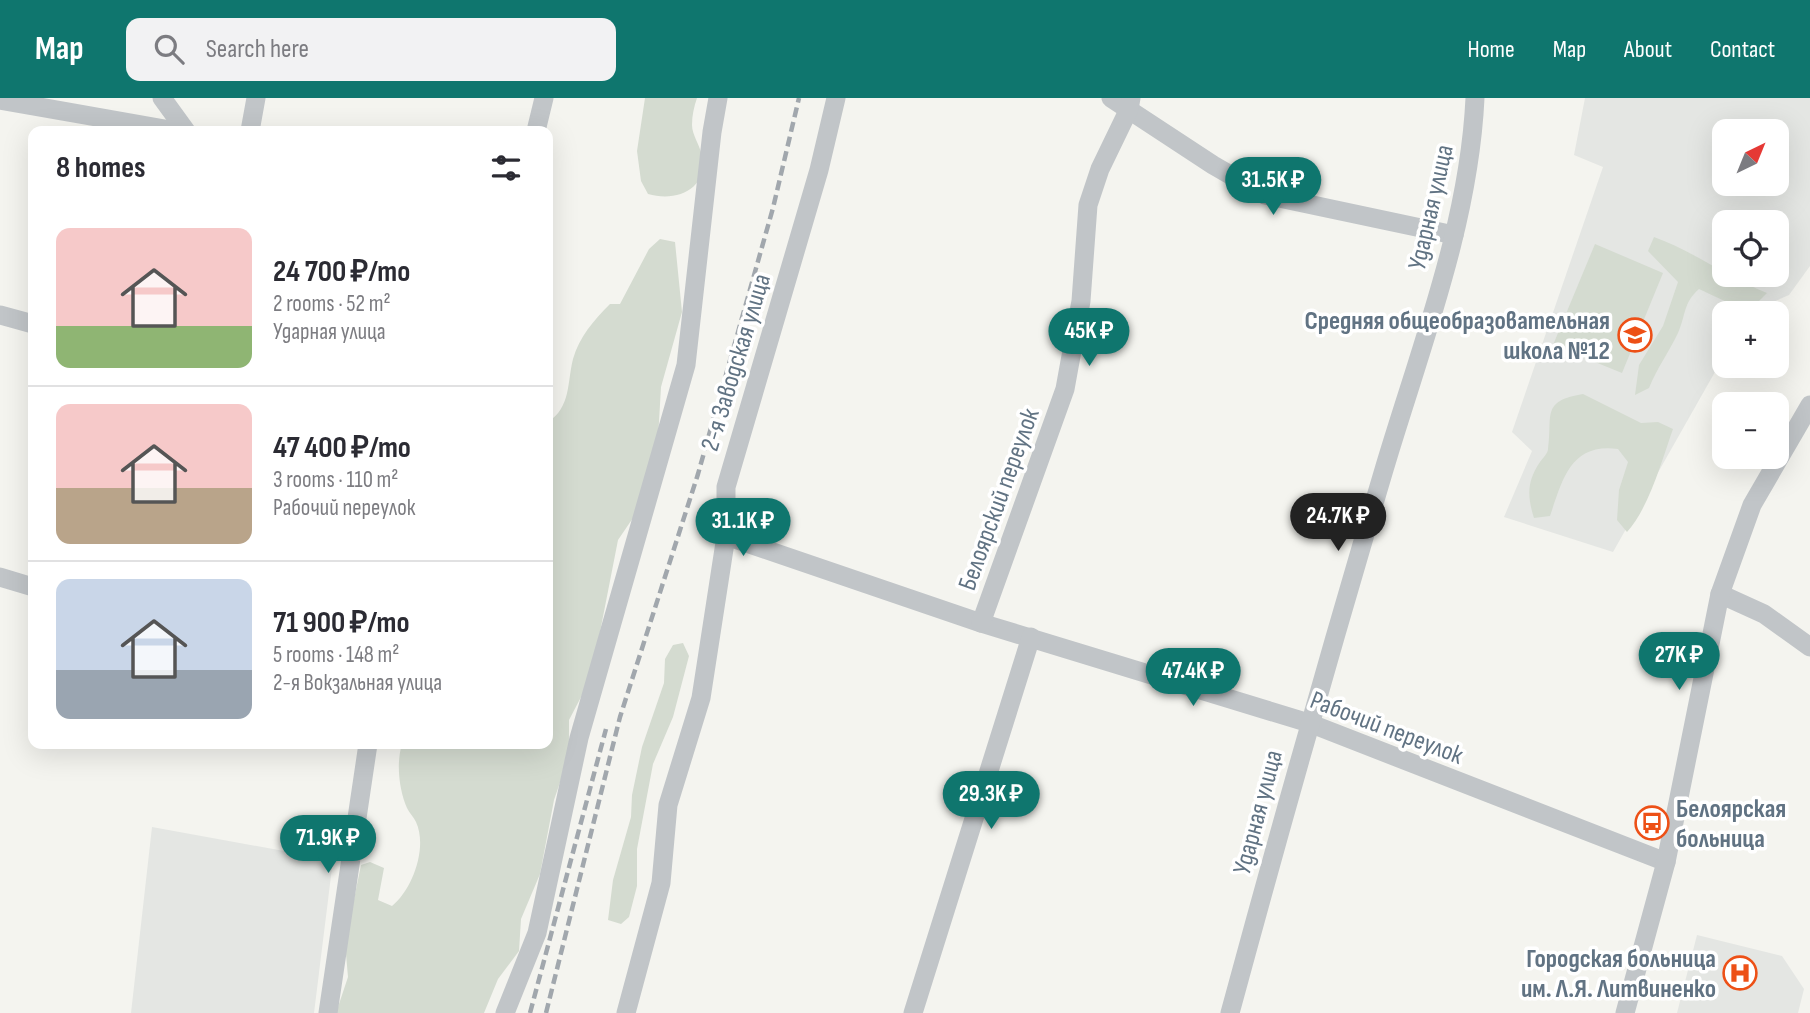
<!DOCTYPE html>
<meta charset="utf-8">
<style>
:root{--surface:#fff;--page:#f2f2f3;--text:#2b2b33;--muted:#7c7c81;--line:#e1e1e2;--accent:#0f766e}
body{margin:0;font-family:"Sofia Sans Condensed",sans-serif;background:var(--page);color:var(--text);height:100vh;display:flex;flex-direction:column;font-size:26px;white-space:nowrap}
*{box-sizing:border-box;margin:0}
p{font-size:23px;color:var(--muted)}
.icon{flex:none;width:38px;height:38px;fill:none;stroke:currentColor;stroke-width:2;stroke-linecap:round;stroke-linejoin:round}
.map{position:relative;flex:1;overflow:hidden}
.side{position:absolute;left:28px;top:28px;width:525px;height:623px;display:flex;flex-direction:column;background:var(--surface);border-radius:14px;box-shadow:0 7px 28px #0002}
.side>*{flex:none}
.needle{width:46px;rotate:43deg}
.buttons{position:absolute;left:1712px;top:21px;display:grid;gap:14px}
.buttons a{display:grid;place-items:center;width:77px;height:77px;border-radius:14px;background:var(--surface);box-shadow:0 7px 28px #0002;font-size:35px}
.price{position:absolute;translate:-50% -60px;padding:0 16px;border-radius:24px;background:var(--accent);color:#fff;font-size:23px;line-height:46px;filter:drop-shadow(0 2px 4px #0008)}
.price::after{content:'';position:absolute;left:50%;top:42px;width:21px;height:16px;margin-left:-10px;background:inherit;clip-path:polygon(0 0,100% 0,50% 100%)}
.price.current{background:#222;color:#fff}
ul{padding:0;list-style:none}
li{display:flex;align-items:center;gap:21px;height:175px;padding:0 28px}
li+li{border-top:2px solid var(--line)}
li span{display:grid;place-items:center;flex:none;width:196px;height:140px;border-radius:14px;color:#555}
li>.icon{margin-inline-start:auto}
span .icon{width:84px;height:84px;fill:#fffc;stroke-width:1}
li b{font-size:30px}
h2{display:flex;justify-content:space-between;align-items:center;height:84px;padding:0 28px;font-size:30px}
header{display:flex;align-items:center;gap:42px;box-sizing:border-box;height:98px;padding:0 35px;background:var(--accent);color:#fff}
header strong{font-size:33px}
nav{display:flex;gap:38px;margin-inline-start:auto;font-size:24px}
.search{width:490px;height:63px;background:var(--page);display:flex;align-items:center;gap:18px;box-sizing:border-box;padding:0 24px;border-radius:14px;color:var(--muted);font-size:26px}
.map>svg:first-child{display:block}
.built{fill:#e4e6e3;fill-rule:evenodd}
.green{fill:#d4dbd0}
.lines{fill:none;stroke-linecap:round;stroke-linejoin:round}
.minor{stroke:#c1c5c8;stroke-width:19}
.rail{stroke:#a1a7ad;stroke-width:4.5;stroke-dasharray:10 5;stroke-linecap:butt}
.labels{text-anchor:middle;stroke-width:7;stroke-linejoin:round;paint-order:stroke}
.street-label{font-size:26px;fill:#617383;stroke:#fff}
.poi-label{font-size:26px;font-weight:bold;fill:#617383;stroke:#fff;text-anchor:end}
</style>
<header>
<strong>Map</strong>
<div class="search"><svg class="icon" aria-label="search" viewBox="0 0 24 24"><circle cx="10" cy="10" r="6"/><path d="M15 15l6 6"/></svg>Search here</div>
<nav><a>Home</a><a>Map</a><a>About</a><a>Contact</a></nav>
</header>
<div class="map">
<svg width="1810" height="915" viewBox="0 0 1810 915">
<rect width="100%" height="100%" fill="#f4f4ef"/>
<!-- built -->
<g class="built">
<path d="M1585,0H1810V168L1789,197L1748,215H1724V258L1613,454L1504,419L1532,353L1512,334L1603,69L1574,57ZM1724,33H1776V86H1724ZM1724,124H1776V177H1724Z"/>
<polygon points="152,729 333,762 314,915 131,915"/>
<polygon points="1697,837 1782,858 1804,891 1798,915 1677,915"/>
</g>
<!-- green -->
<g class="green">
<path d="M645,0H697C694,9 692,17 692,27C692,37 700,47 702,58C708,92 676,104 648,96L641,83L637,53Z"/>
<path d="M1654,139C1695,154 1727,179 1767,195L1748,214L1699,191C1683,205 1686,217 1678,235C1669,254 1657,270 1649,290L1635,297L1639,267L1663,228L1678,184L1648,153Z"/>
<path d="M660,141L675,144L682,214L661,289L658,341L635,417L618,442L591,580L569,622V658L554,702L540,776L521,821L519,853L498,881L484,915H336L348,879L345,845L361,767L370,764L384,770L378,802L392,808C412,792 428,750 416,724C414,719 409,715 407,710C399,692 396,665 402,646H548V324C571,309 567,285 573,261C579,239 594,222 610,206H620L649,151Z"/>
<polygon points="1595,146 1663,175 1622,275 1553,247"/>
<path d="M1583,296L1641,325L1658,324L1673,331C1662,362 1649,410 1627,434L1617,422L1619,392L1628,364L1618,351C1571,345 1563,380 1550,418L1534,420C1527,398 1527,383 1540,364C1543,360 1548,355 1548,351C1553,318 1540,303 1583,296Z"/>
<polygon points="683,545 689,558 673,619 653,666 637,751 637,788 629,819 621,826 608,822 613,782 631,719 632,697 642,649 664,585 665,561 673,547"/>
</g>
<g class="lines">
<!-- minor -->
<g class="minor">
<polyline points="162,0 186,33"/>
<polyline points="1111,0 1213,67 1265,97 1454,137"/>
<polyline points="0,2 176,33"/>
<polyline points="250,33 256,0"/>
<polyline points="536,33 544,0"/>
<polyline points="0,217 33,226"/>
<polyline points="726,438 981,525 1309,625 1666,764"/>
<polyline points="0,479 33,489"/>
<polyline points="1720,496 1764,516 1810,549"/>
<polyline points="981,525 1065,291 1081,203 1088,107 1100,71 1129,11 1131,0"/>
<polyline points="328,915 368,646"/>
<polyline points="505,915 537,835 579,640 686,267 712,34 718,0"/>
<polyline points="626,915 661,785 668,707 701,600 726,438 726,389 819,72 836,0"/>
<polyline points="913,915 1031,539"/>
<path d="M1230,915C1279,734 1330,554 1383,375C1419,253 1469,128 1475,0"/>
<polyline points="1625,915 1666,764 1720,496 1752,407 1810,307"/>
</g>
<!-- rail -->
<g class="rail">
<polyline points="530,915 606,631"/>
<polyline points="546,915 620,619 698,376 773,110 799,0"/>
</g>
</g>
<!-- icons -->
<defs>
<symbol id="school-ring" viewBox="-11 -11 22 22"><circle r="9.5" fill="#fff" stroke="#ed5016" stroke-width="1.5"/><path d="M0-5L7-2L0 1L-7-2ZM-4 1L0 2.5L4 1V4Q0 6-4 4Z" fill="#ed5016"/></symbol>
<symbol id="bus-ring" viewBox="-11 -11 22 22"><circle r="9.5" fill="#fff" stroke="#ed5016" stroke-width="1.5"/><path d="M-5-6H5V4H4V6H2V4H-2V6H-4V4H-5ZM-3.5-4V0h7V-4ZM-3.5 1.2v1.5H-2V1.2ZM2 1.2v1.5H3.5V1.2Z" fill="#ed5016"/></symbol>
<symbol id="hospital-ring" viewBox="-11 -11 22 22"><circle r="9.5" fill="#fff" stroke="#ed5016" stroke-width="1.5"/><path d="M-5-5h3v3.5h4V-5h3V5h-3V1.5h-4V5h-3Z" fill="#ed5016"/></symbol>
</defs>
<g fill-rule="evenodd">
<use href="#school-ring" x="1616" y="218" width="38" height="38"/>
<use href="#bus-ring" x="1633" y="706" width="38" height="38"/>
<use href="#hospital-ring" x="1721" y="856" width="38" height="38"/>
</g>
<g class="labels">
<!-- street labels -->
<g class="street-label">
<text transform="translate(1430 109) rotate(-77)" y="9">Ударная улица</text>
<text transform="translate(735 264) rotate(-73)" y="9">2-я Заводская улица</text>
<text transform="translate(998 401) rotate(-70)" y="9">Белоярский переулок</text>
<text transform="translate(1387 629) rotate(21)" y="9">Рабочий переулок</text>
<text transform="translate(1257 714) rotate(-75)" y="9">Ударная улица</text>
</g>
<!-- poi labels -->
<g class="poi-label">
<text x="1610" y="231">Средняя общеобразовательная<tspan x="1610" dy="30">школа №12</tspan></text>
<text x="1676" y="719" text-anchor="start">Белоярская<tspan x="1676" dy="30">больница</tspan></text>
<text x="1716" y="869">Городская больница<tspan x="1716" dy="30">им. Л.Я. Литвиненко</tspan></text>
</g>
</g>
</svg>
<div class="buttons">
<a><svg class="needle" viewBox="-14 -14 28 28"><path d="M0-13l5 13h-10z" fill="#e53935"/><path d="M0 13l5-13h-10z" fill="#7c7c81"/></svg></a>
<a><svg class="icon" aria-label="locate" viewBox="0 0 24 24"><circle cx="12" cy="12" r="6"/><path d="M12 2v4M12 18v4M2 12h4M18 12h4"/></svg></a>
<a>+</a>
<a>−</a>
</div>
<b class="price" style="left:1273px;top:119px">31.5K ₽</b>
<b class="price" style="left:1089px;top:270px">45K ₽</b>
<b class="price current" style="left:1338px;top:455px">24.7K ₽</b>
<b class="price" style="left:743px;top:460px">31.1K ₽</b>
<b class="price" style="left:1679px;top:594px">27K ₽</b>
<b class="price" style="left:1193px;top:610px">47.4K ₽</b>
<b class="price" style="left:991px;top:733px">29.3K ₽</b>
<b class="price" style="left:328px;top:777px">71.9K ₽</b>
<section class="side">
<h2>8 homes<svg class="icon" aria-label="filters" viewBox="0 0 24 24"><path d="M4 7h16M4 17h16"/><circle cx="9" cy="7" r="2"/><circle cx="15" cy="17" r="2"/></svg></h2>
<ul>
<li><span style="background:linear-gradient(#f6c9c9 70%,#8fb573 0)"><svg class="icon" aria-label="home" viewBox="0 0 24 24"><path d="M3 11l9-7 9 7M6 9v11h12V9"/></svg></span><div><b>24 700 ₽/mo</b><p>2 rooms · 52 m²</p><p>Ударная улица</p></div></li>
<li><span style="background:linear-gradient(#f6c9c9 60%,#b9a48a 0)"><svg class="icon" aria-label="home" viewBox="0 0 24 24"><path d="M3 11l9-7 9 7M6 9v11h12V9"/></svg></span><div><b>47 400 ₽/mo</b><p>3 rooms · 110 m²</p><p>Рабочий переулок</p></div></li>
<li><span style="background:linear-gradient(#c9d6e8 65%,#9aa5b1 0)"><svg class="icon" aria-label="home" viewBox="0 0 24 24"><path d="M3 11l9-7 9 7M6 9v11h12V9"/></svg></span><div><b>71 900 ₽/mo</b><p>5 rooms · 148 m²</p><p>2-я Вокзальная улица</p></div></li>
</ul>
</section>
</div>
